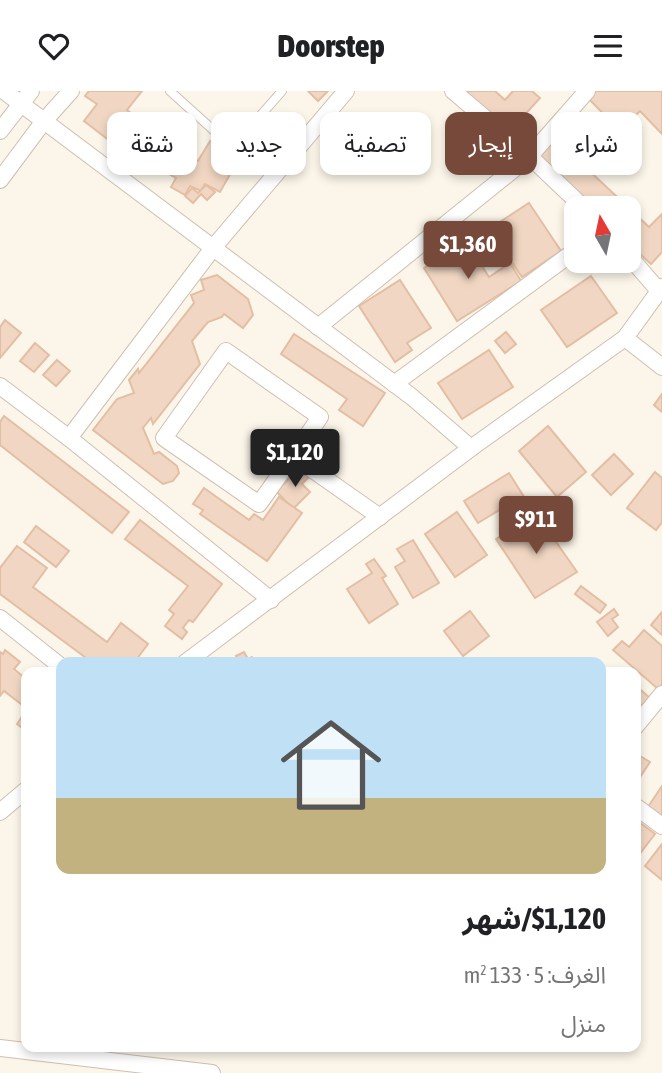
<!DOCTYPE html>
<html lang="ar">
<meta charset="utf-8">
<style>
:root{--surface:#fff;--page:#f6f6f6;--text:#202124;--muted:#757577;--accent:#77493a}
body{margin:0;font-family:"Asap Condensed","Noto Sans Arabic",sans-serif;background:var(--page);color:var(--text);direction:rtl;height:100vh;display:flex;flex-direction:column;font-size:26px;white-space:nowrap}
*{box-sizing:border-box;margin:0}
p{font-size:23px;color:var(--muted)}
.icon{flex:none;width:38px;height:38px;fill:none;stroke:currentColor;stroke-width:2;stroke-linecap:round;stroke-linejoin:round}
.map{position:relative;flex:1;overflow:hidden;direction:ltr}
.sheet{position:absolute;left:21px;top:576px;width:620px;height:385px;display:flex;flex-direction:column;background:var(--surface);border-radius:14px;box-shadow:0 4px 10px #0003;direction:rtl}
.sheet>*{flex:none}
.guide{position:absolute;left:21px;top:21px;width:621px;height:63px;direction:rtl;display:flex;gap:14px}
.needle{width:46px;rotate:351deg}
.buttons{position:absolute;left:564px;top:105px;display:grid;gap:14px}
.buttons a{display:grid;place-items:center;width:77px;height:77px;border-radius:14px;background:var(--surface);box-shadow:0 4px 10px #0003;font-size:35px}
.price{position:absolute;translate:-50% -60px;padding:0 16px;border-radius:7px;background:var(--accent);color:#fff;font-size:23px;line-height:46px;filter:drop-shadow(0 2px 4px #0008)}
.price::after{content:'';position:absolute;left:50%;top:42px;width:21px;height:16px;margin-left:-10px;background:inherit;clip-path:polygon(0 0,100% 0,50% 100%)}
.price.selected{background:#222;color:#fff}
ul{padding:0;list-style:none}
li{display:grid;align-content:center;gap:14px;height:371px;padding:0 35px}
li span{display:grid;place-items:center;height:217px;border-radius:14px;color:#555}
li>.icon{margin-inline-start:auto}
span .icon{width:126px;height:126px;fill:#fffc;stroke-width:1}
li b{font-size:30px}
.pill{padding:0 24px;border-radius:14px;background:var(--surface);box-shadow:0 4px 10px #0003;font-size:24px;line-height:63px}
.pill.selected{background:var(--accent);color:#fff}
header{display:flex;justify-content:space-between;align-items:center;height:91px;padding:0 35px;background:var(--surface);font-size:32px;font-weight:800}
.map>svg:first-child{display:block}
.building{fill:#f1d7c3;stroke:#e3bea3;stroke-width:2}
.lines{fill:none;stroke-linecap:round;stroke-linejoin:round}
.service-casing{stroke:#cebfb0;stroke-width:10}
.minor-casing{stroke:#cebfb0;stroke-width:18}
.service{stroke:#fff;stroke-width:8}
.minor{stroke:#fff;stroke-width:16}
</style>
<header><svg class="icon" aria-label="menu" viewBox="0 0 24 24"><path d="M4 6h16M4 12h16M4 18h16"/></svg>Doorstep<svg class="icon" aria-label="heart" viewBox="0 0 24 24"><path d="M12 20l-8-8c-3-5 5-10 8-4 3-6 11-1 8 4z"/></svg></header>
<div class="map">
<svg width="662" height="982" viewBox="0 0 662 982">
<rect width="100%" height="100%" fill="#fcf6ea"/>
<!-- building -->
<g class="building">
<polygon points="89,0 142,0 127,19 150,37 133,59 114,45 110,50 84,30 97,13 85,5"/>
<polygon points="308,0 328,0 318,10"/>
<polygon points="459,0 495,0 505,9 513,0 532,0 540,7 507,43"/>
<polygon points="595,0 662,0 662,43 640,20 620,40 588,7"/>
<polygon points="579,25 603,48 581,72 649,136 662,123 662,161 651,173 628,152 628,117 591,117 537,66"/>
<polygon points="210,50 240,66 220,101 205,93 201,100 190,95 185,104 171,96 176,87 158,77 171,54 198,70"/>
<polygon points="206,94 215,101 207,109 201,103 193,112 185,105 192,97 198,102"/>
<polygon points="529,112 561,160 522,186 489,138"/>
<polygon points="466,150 489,186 510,172 521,190 457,230 424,177"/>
<polygon points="217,184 248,208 253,224 243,237 224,223 222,226 208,231 192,250 200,273 153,333 151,327 143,337 154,363 159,361 177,375 179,382 173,390 163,393 93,339 117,308 134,302 129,289 138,278 139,282 194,212 191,204 204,199 201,189"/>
<polygon points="591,185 617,222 567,256 541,219"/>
<polygon points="400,189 431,237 407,252 412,259 395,271 359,215"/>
<polygon points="5,229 21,242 0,267 0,236"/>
<polygon points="506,241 516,253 505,262 495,250"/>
<polygon points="294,243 385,302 363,335 339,319 347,308 281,263"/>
<polygon points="35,252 49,264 34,281 20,270"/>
<polygon points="489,259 513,296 462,328 438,292"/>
<polygon points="57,269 70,280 56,295 43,284"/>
<polygon points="662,303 662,321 654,314"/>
<polygon points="4,325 129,421 112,442 0,354 0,331"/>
<polygon points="548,335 586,381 557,406 519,360"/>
<polygon points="614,363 633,383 611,404 592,384"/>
<polygon points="302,376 310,385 302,393 310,401 293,418 276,400"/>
<polygon points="655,381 662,387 662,431 656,439 627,417"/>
<polygon points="509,382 531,417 514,427 506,415 478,432 464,410"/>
<polygon points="204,397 249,429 254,423 263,429 279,406 302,422 267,470 200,423 203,419 193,413"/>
<polygon points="457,421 487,464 455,486 425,443"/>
<polygon points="536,422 577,481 535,507 496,448"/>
<polygon points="140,429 222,493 193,531 189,529 183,537 187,541 182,548 165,535 174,523 169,519 188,495 125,448"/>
<polygon points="36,435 69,460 56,476 24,451"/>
<polygon points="413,449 439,492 413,507 395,476 405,470 397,458"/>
<polygon points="17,455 47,477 33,496 107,551 121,532 148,553 127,581 105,581 0,503 0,477"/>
<polygon points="374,468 386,485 382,487 398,513 369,532 347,498 372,482 366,473"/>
<polygon points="581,495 606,514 600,522 575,503"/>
<polygon points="614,518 618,524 612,528 618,536 608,545 597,531"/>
<polygon points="470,520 489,545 463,565 444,540"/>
<polygon points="662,521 662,544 651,534"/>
<polygon points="644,539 662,555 662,594 658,598 613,559 622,550 629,556"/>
<polygon points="5,559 20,571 14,578 26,588 26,617 4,600 0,605 0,561 3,563"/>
<polygon points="244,561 248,568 252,566 261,581 232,581 242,575 236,565"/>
<polygon points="268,571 275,581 262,581 259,577"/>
<polygon points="635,594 650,607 643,615 639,612 635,617"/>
<polygon points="26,620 26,640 17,633"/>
<polygon points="635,662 650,671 635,694"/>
<polygon points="662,695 662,725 648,716"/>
<polygon points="635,728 655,743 635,769"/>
<polygon points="662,753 662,789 645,775"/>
</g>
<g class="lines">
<defs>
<g id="service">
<polyline points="170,0 232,56 260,25"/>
<polyline points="282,0 260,25 297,57"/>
</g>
<g id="minor">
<polyline points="4,0 412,306 471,357"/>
<polyline points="453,0 525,61 584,117"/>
<polyline points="0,40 31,0"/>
<polyline points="0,89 44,30 71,0"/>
<polyline points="628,164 659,200"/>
<polyline points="318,236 529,66 587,0"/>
<polyline points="625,247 662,276"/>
<polyline points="394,293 576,159"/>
<polyline points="0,295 69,347 271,509"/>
<polyline points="69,347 213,157 346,0"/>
<polyline points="293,365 259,413 164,347 226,260 320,326 293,365 380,426"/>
<polyline points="0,527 68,581"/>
<polyline points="173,581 471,357 625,247 662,196"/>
<polyline points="635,636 662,603"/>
<polyline points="635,715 662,735"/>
<polyline points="0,721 26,699"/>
<polyline points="0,957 212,982"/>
</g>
</defs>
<!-- service casing -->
<use href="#service" class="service-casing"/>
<!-- minor casing -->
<use href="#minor" class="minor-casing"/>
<!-- service -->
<use href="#service" class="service"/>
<!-- minor -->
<use href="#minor" class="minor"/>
</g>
</svg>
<div class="buttons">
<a><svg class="needle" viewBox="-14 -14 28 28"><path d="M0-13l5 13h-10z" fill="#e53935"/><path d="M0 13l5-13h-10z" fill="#757577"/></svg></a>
</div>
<b class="price" style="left:468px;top:190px">$1,360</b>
<b class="price selected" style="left:295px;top:398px">$1,120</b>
<b class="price" style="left:536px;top:465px">$911</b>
<div class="guide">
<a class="pill">شراء</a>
<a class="pill selected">إيجار</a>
<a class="pill">تصفية</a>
<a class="pill">جديد</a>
<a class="pill">شقة</a>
</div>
<section class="sheet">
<ul>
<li><span style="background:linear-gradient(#bfe0f5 65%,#c2b280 0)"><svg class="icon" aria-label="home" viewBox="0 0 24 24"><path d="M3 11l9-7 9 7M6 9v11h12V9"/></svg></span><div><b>$1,120/شهر</b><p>الغرف: 5 · 133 m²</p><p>منزل</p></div></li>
</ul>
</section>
</div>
